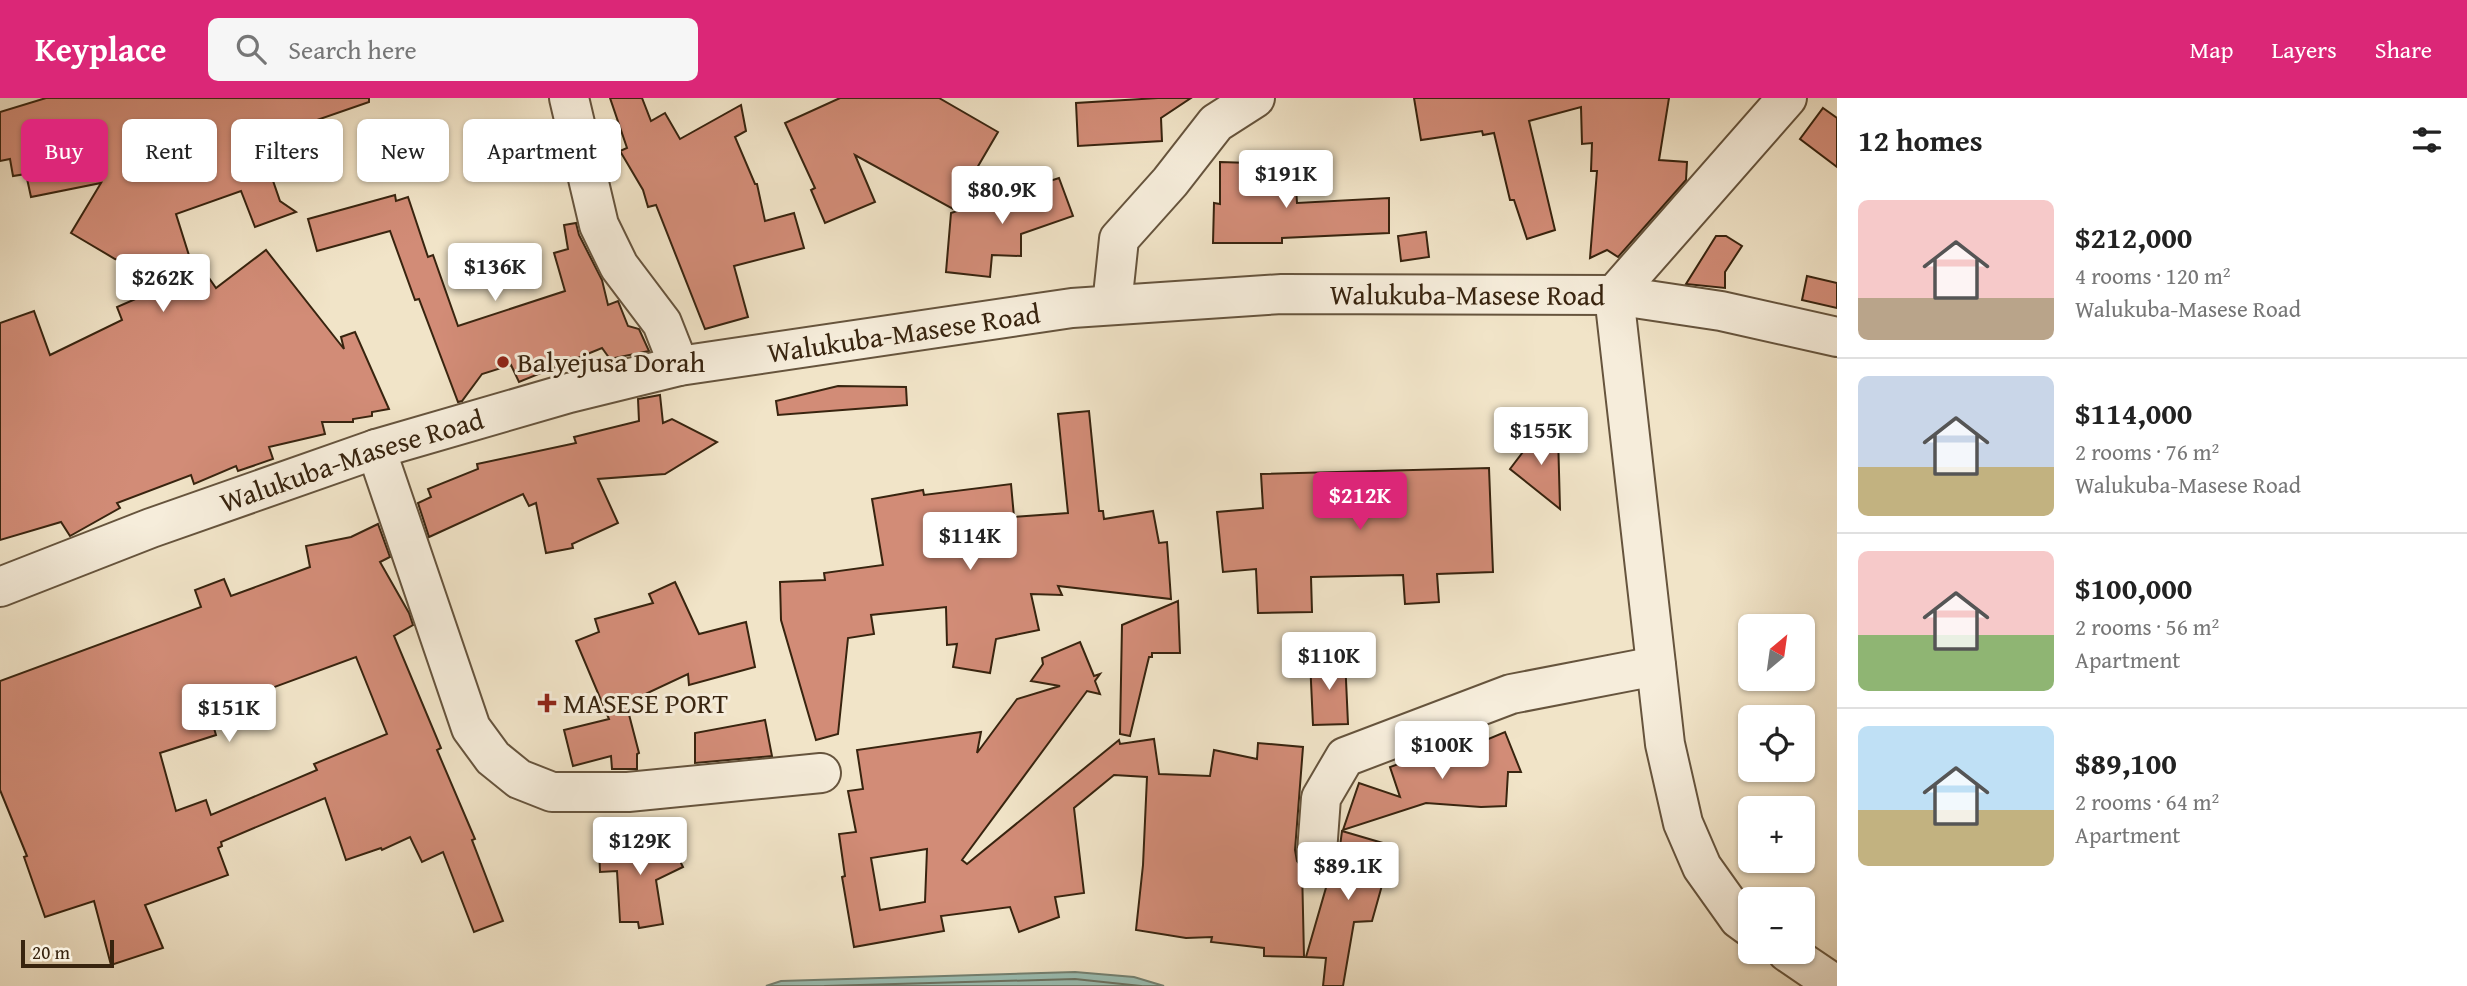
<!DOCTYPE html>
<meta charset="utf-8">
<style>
:root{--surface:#fff;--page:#f6f6f6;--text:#222;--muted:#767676;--line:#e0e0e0;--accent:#db2777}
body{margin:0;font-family:"Gentium Book Plus",serif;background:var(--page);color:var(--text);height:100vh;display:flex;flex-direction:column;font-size:26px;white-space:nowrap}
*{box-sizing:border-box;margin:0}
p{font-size:23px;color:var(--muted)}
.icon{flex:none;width:38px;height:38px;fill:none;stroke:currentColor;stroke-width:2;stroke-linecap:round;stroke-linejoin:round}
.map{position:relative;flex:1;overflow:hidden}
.panel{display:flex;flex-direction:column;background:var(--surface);width:630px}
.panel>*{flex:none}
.top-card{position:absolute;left:21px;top:21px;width:665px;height:63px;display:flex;gap:14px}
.needle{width:46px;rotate:29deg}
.controls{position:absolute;left:1738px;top:516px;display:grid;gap:14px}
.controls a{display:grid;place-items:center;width:77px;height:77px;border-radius:10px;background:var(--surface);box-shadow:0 2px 5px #0004;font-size:35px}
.scale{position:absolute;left:21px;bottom:18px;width:93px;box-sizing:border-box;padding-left:7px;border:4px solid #38240f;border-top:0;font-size:19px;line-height:24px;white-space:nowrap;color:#38240f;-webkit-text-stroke:5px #f6eddb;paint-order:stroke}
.price{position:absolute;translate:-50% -60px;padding:0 16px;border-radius:7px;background:#fff;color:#222;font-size:23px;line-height:46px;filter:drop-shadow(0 2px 4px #0008)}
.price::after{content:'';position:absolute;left:50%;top:42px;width:21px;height:16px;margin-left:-10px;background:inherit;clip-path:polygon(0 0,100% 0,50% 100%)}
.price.on{background:var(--accent);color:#fff}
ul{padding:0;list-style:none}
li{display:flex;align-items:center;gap:21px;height:175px;padding:0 21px}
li+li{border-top:2px solid var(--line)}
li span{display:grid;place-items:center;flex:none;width:196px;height:140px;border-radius:10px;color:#555}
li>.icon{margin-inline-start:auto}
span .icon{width:84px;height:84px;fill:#fffc;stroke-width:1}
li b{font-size:30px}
h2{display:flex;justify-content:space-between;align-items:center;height:84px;padding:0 21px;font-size:30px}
.chip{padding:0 24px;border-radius:10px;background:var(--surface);box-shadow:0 2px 5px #0004;font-size:24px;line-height:63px}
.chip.on{background:var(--accent);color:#fff}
header{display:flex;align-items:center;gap:42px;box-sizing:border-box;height:98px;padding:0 35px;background:var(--accent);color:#fff}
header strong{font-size:33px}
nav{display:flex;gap:38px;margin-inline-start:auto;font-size:24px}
.search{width:490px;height:63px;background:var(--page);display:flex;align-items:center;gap:18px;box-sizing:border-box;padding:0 24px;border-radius:10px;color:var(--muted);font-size:26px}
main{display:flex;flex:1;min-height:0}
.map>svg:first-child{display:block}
.water{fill:#9bbfb4;stroke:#738172;stroke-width:2}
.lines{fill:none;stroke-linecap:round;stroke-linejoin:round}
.shore{stroke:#6a7262;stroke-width:2}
.building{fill:#d28c77;stroke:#38240f;stroke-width:2;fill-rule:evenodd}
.minor-casing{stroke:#66543d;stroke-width:42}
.minor{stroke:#f6eddb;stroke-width:38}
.poi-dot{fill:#8f2418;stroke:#f6eddb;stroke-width:2.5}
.labels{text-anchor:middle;stroke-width:6;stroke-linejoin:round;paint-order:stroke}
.street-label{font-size:28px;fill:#38240f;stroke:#f6eddb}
.poi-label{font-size:28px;fill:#38240f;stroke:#f6eddb;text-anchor:start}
</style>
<header>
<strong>Keyplace</strong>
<div class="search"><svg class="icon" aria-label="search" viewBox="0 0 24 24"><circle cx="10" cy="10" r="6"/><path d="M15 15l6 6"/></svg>Search here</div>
<nav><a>Map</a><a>Layers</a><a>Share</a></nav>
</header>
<main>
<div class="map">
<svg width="1837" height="888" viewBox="0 0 1837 888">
<rect width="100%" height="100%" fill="#f1e4c8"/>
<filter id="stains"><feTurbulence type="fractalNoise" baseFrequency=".00286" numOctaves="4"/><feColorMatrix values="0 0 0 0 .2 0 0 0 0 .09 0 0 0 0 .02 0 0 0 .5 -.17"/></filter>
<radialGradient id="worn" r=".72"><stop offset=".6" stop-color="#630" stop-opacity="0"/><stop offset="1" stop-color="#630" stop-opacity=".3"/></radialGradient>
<!-- water -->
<polygon class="water" points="1075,874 1134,879 1164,888 766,888 781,883"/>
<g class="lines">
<!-- shore -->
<polyline class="shore" points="825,888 1075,881 1141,888"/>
</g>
<!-- building -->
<g class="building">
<polygon points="46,0 369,0 369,4 259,42 280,103 296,114 255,129 241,93 176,116 198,186 209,180 216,190 266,152 344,251 341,239 355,234 389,311 372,314 372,318 353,321 353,324 322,324 325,336 269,349 273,361 238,373 236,368 194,386 191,377 117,405 120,410 70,438 61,424 0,442 0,225 34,213 50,257 122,222 117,209 186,179 115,161 71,135 101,85 31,99 26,76 13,78 10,61 0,63 0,14"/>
<polygon points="610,0 642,0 651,23 665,15 680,41 741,7 746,33 735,39 755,86 757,86 765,123 794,115 804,150 734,168 748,219 705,231 656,107 648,109 643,92 620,53 627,50"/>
<polygon points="840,0 939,0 998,34 953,111 855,57 875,104 825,125 811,92 815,90 785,25"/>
<polygon points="1158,0 1191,0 1161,20 1162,43 1078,48 1076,5"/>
<polygon points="1414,0 1669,0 1659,62 1687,64 1686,82 1618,159 1607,152 1590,160 1597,73 1591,73 1592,45 1582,46 1581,9 1529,23 1555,132 1527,141 1514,102 1510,102 1494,35 1483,37 1482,33 1421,42"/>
<polygon points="1823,10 1837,20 1837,69 1800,41"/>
<polygon points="1220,64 1251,65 1251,76 1295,74 1297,105 1389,100 1389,135 1282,140 1282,145 1213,145 1214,105 1220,106"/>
<polygon points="1059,80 1073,118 1021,136 1021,158 992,157 990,179 946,174 951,115"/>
<polygon points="395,97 396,103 408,99 428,159 433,157 458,228 565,193 554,155 568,151 564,127 576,125 579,137 602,182 608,207 618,203 628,228 639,231 649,253 610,261 602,250 519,284 511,267 482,276 462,303 458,304 419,201 415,202 390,133 317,153 308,121"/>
<polygon points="1426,134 1429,159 1401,163 1398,138"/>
<polygon points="1716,138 1726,138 1742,148 1725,174 1725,190 1686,186"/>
<polygon points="1807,178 1837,185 1837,210 1802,202"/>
<polygon points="838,288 906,289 907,307 778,317 776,303"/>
<polygon points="660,297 663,325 672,321 717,344 665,376 598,381 618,425 572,446 573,450 546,455 536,405 529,408 523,396 429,439 418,405 431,399 428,391 478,371 477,366 576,345 574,339 639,323 638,301"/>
<polygon points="1089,313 1099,413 1103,413 1104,421 1153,413 1159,445 1167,444 1171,501 1058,488 1062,497 1031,496 1039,532 996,541 990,575 953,569 957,546 947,547 946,509 871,517 874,536 848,540 838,636 816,642 781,522 780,484 825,482 824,475 883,467 872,401 923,392 924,397 1011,386 1014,419 1068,415 1058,316"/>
<polygon points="1558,337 1560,411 1510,371 1535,338"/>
<polygon points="1489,370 1493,474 1437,476 1439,504 1405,506 1403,477 1311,479 1312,514 1258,515 1256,471 1223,474 1217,414 1263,410 1261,376"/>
<path d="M378,426L390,459L380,464L409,515L413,527L394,538L441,650L437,652L475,741L472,742L503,823L474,834L443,754L422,764L410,739L382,752L381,750L346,762L325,700L221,744L222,748L218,750L228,777L145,807L163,850L111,867L94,803L45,819L24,759L27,758L0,692V583L201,509L195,492L224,481L231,498L310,469L306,448L351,439ZM356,559L387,636L314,666L317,672L211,717L206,702L176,713L160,655L216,637L209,613Z"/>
<polygon points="675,484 699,536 746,524 755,569 689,587 688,576 626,605 639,655 637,656 637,671 612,671 611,658 573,668 564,632 609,621 576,543 599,534 595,521 653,505 649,496"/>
<polygon points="1178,503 1180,555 1152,555 1152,559 1149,559 1130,638 1120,636 1122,527"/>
<path d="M1080,544L1094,578L1100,576L1095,583L1100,596L1087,593L962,762L967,766L1119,642L1120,646L1154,641L1159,676L1210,678L1214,652L1257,661L1258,645L1303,649L1295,752L1297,763L1302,769L1304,859L1264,858V850L1211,844L1212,839L1186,840L1136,832L1143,767L1147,679L1114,677L1074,710L1084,795L1055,799L1059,819L1019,834L1010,809L941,818L944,833L854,849L842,779L845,778L839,736L856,734L848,693L863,691L857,652L981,634L977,655L1017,601L1060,588L1031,583L1043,566L1042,560ZM927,751L925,804L880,812L871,760Z"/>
<polygon points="1345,560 1348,626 1313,627 1310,562"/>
<polygon points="765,622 772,658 695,665 695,635"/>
<polygon points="1505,634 1521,674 1508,674 1506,708 1481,709 1426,705 1343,732 1359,685 1400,699 1390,669 1452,647 1455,655"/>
<polygon points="1342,733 1393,748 1372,823 1354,824 1343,888 1323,888 1326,860 1306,859 1332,769 1339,756"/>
<polygon points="667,737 683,769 656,782 663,826 639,830 638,824 620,824 617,773 600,774 599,747 652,745"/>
</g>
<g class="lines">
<defs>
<g id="minor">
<polyline points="569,0 599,127 619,168 662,225 679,268"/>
<polyline points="1112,207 1119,141 1170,84 1216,25 1255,0"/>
<polyline points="376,351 471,630 493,660 519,681 552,694 628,694 821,675"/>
<path id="s1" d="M0,489L151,430L376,351L569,295L679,268L1072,210L1282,196L1614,197L1721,213L1837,239"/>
<polyline points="1317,754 1321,700 1345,659 1511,596 1656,568"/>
<polyline points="1750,829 1739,821 1702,769 1683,725 1665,646 1614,197 1787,0"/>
<polyline points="1787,854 1837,888"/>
</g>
</defs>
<!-- minor casing -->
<use href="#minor" class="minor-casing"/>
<!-- minor -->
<use href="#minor" class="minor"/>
</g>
<!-- markers -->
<g class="poi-dot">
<circle cx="503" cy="264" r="7"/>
<path d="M543.5 594.5h7v7h7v7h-7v7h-7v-7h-7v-7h7z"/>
</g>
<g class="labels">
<!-- street labels -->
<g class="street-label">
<text dy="10" stroke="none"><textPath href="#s1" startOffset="1508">Walukuba-Masese Road</textPath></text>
<text dy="10" stroke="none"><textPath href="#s1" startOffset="942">Walukuba-Masese Road</textPath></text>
<text dy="10" stroke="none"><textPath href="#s1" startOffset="374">Walukuba-Masese Road</textPath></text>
</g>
<!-- poi labels -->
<g class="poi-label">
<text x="517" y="274">Balyejusa Dorah</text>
<text x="563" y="615">MASESE PORT</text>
</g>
</g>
<rect width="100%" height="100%" filter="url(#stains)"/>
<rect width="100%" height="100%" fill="url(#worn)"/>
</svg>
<div class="controls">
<a><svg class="needle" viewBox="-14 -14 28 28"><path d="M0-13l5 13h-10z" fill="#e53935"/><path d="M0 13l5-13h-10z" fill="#767676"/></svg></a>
<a><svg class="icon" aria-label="locate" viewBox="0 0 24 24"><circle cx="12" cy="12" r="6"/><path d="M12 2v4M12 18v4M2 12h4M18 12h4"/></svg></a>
<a>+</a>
<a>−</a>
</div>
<div class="scale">20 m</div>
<b class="price" style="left:1286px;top:112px">$191K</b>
<b class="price" style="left:1002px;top:128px">$80.9K</b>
<b class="price" style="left:495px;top:205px">$136K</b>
<b class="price" style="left:163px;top:216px">$262K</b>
<b class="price" style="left:1541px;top:369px">$155K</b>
<b class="price on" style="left:1360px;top:434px">$212K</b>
<b class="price" style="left:970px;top:474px">$114K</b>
<b class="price" style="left:1329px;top:594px">$110K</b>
<b class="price" style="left:229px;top:646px">$151K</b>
<b class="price" style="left:1442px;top:683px">$100K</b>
<b class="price" style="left:640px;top:779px">$129K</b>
<b class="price" style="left:1348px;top:804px">$89.1K</b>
<div class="top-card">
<a class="chip on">Buy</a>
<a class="chip">Rent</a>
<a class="chip">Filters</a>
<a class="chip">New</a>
<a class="chip">Apartment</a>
</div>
</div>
<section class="panel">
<h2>12 homes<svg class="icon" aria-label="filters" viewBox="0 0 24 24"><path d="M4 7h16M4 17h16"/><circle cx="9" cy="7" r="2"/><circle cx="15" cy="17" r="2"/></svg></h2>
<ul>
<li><span style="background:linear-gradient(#f6c9c9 70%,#b9a48a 0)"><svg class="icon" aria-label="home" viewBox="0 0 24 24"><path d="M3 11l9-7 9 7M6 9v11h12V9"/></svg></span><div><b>$212,000</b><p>4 rooms · 120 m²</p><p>Walukuba-Masese Road</p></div></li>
<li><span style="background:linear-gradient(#c9d6e8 65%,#c2b280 0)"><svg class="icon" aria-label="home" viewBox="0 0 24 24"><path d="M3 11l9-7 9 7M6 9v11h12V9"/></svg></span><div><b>$114,000</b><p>2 rooms · 76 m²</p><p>Walukuba-Masese Road</p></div></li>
<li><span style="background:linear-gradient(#f6c9c9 60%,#8fb573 0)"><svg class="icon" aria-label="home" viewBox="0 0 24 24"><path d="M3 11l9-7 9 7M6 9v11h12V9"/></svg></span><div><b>$100,000</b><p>2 rooms · 56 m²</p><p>Apartment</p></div></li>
<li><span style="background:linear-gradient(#bfe0f5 60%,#c2b280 0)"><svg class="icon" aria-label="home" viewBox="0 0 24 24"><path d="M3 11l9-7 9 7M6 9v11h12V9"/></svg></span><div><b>$89,100</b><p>2 rooms · 64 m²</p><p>Apartment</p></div></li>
</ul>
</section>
</main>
